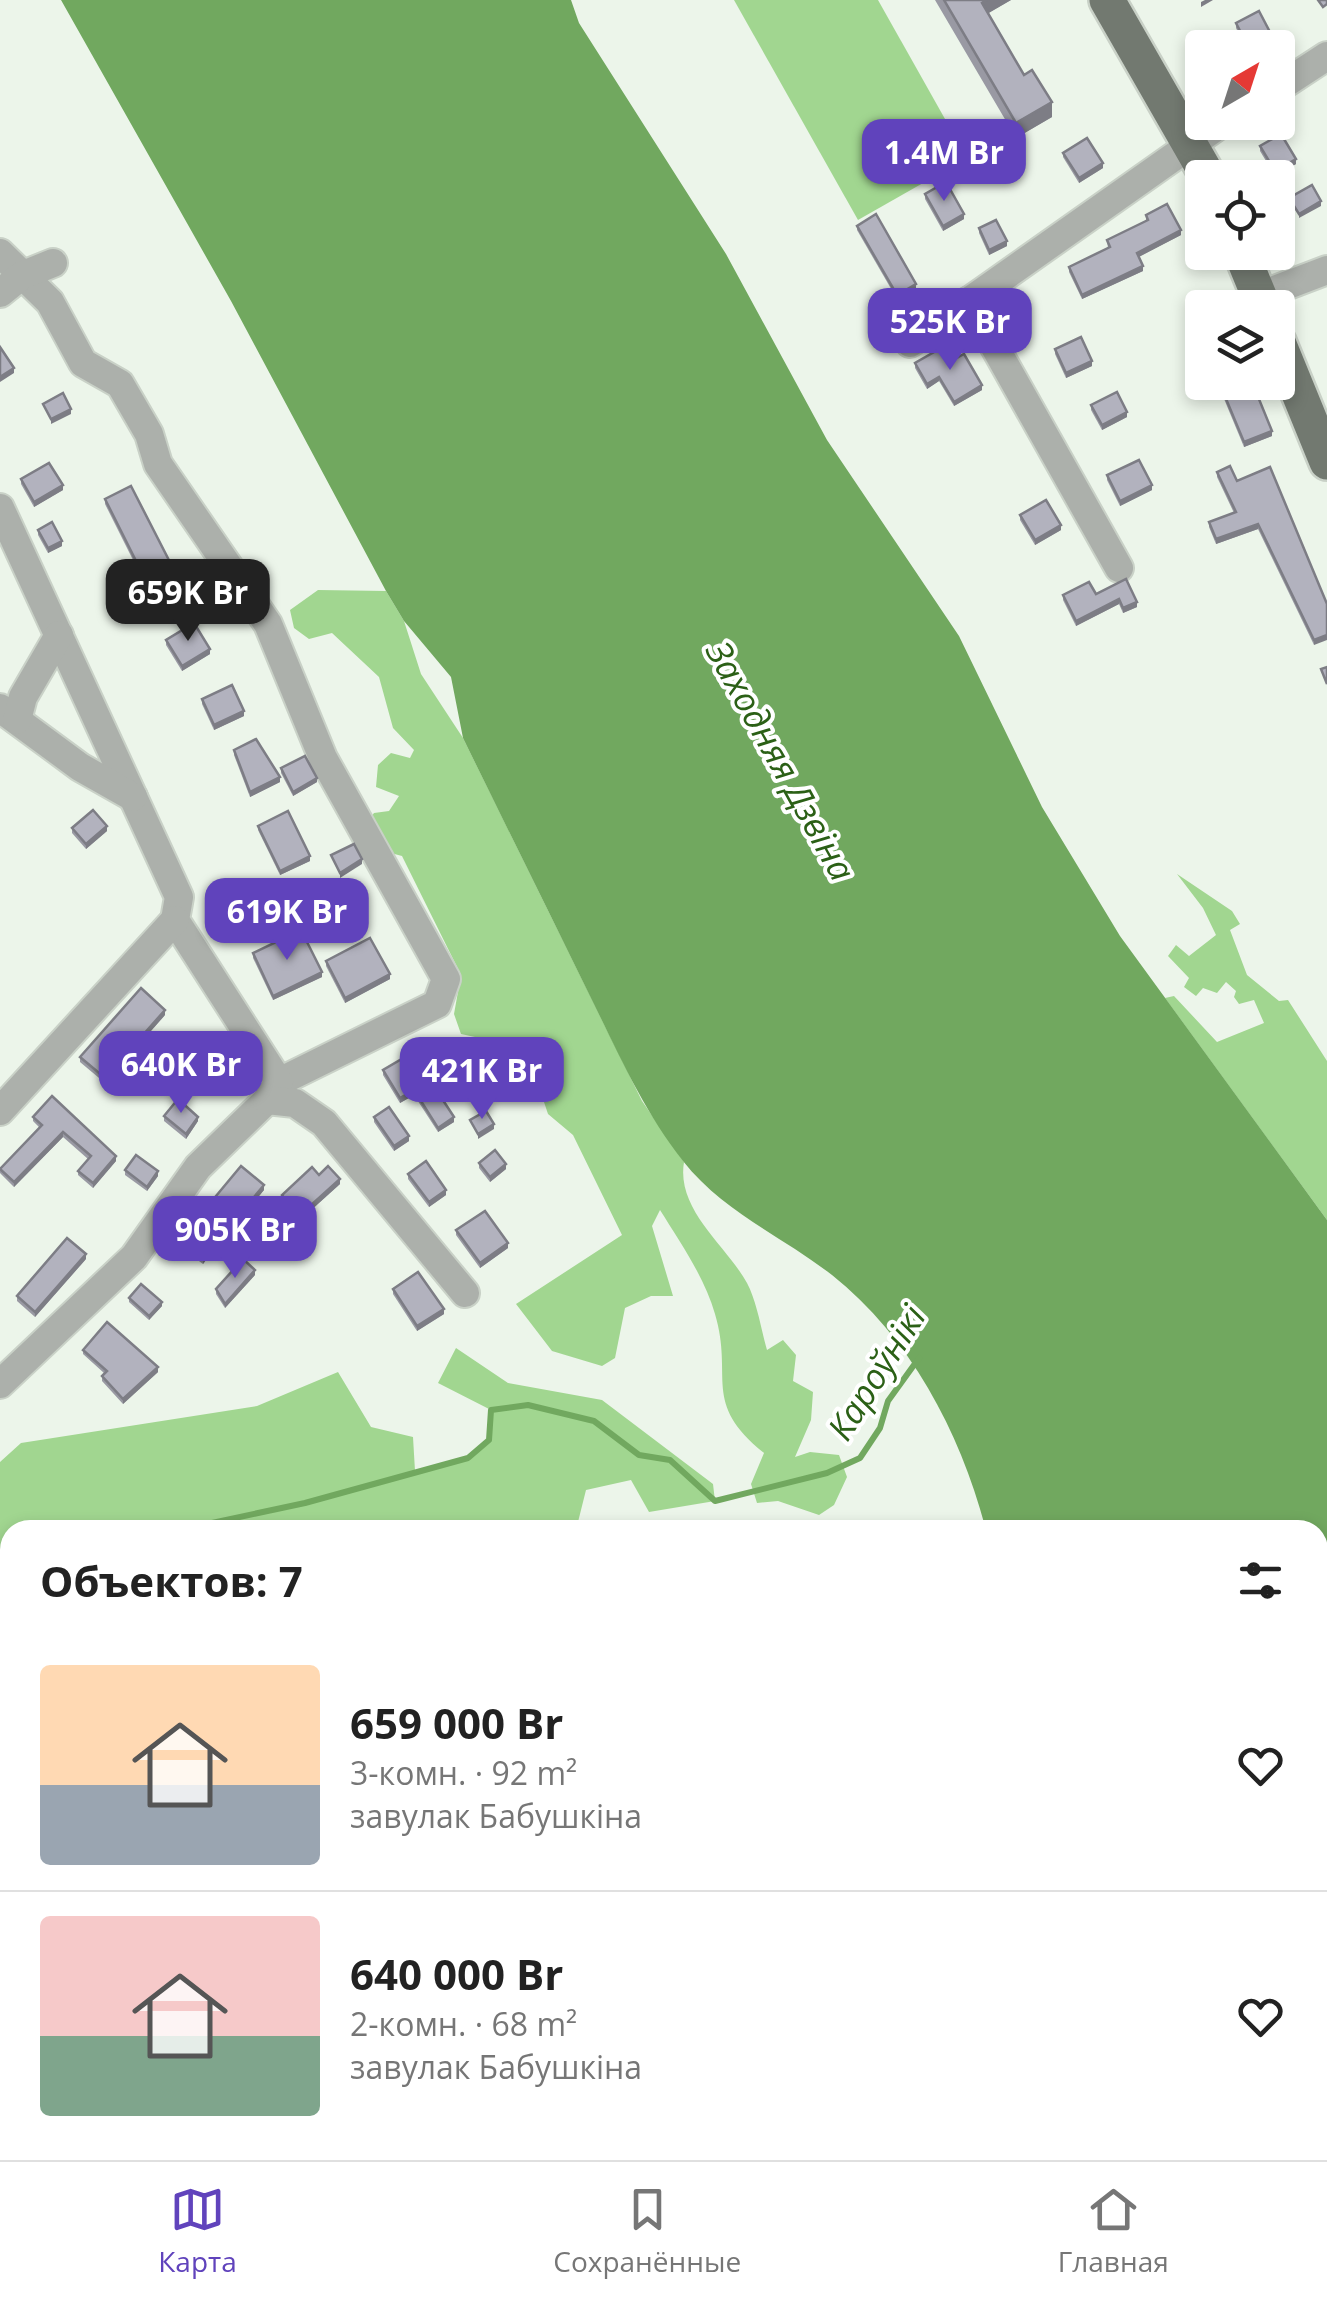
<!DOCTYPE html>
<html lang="ru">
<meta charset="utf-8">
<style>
:root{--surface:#fff;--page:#f2f2f2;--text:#222;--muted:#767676;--line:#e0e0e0;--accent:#6043bc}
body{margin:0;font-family:"Open Sans",sans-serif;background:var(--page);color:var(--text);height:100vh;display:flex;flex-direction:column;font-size:38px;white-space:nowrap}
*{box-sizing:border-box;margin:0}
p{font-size:32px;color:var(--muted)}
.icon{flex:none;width:55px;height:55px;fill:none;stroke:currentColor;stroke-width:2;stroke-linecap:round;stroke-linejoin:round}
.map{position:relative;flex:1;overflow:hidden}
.side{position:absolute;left:0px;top:1520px;width:1328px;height:640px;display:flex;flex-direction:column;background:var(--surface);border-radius:30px 30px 0 0;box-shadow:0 5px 15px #0003}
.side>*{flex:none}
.needle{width:65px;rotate:39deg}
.tools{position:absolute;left:1185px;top:30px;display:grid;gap:20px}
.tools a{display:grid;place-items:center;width:110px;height:110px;border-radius:10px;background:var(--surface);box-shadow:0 5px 15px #0003;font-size:50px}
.price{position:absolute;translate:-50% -85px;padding:0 22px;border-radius:20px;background:var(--accent);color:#fff;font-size:32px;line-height:65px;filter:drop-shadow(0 2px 5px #0008)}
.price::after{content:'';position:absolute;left:50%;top:60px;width:30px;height:22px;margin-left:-15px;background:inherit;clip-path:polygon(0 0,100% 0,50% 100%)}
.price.current{background:#222;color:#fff}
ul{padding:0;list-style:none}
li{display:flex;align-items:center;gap:30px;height:250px;padding:0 40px}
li+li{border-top:2px solid var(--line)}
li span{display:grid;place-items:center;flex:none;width:280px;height:200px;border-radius:10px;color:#555}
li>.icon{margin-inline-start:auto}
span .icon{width:120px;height:120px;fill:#fffc;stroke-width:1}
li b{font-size:42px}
h2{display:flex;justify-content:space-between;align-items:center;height:120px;padding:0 40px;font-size:42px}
.menu{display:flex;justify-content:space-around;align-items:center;height:140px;border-top:2px solid var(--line);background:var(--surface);font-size:28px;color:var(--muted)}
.menu a{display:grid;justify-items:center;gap:5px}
.menu .current{color:var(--accent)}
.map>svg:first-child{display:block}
.green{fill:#a1d690}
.water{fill:#71a85f}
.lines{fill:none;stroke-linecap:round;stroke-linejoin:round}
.stream{stroke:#71a85f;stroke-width:6}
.minor-casing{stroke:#c9d1c7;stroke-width:32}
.major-casing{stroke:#c9d1c7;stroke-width:40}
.minor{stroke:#acb0ab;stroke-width:28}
.major{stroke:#727970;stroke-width:35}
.wall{fill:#9999a3}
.shaded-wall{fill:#7d7d85}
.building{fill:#b2b2be;stroke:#7d7d85;stroke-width:2.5}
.labels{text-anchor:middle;stroke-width:8;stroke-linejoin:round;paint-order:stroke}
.water-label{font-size:35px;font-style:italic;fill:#2b6016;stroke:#fff}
</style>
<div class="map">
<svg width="1327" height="2160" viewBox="0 0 1327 2160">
<rect width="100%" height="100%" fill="#ecf5ea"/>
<!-- green -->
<g class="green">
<polygon points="734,0 878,0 967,158 858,220"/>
<path d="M318,590L386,591L404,621L421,674L463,738L642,1101L684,1162C676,1210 726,1245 747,1283C757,1302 761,1329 767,1350L783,1340L796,1355L793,1381L813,1392L811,1420L795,1457L810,1452L839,1455L847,1477L834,1505L819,1515L778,1501L757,1503L751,1484L764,1453C701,1402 734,1378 715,1314C705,1278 680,1242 660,1210L652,1226L673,1296H651L625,1308L615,1358L602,1366L552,1351L516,1304L622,1235L573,1135L548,1114L535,1075L541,1070L537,1063L519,1065L498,1042L461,1034L454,1014L461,975L402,856L383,851L368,821L374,813L389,811L399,796L376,787L378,765L391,753L410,758L414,750L393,728L379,677L332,633L309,639L294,628L290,610Z"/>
<polygon points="1177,874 1232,911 1240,924 1230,930 1247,975 1279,1001 1288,1000 1327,1061 1327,1220 1165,998 1174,996 1217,1042 1264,1023 1254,1000 1239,1004 1234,997 1236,991 1226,982 1217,993 1203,988 1196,996 1184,987 1189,978 1168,956 1176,945 1189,956 1216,935 1203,908"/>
<polygon points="456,1348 508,1383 602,1400 713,1484 715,1501 649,1512 631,1480 586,1490 576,1530 10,1530 10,1693 0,1696 0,1462 21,1443 257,1406 338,1372 371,1427 413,1437 415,1471 468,1458 489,1440 491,1410 438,1383"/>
<polygon points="676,2150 1126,2150 1131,2160 681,2160"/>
</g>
<!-- water -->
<path class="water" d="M61,0H571L579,23L726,254L827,440L959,636L1042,807L1120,936L1327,1220V2160H1248L1244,2150H1318V1530H986C961,1434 911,1338 832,1275C782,1236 723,1212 683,1161C642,1109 616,1048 587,990C546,906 504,822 463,738L451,677L404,621L386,591L231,301Z"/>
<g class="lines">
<!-- stream -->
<g class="stream">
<polyline points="179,1530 305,1503 468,1458 489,1440 491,1410 528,1405 594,1421 639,1455 670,1460 715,1501 827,1473 860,1458 880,1428 888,1401 919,1358"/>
<polyline points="0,1592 10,1588"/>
</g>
<defs>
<g id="minor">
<polyline points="1278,88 1327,56"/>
<polyline points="0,253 50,302 83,363 120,384 149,434 158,464 268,624 323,758 446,979 437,1004 279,1082"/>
<polyline points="0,293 21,276 53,263"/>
<polyline points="1259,296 1327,270"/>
<polyline points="969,301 1119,568"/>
<polyline points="910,343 1223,122"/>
<polyline points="0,508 179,897 175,920 279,1082 267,1100 198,1167 134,1257 0,1384"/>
<polyline points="0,708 80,767 133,797"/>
<polyline points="17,720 23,697 59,635"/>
<polyline points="267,1100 295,1103 324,1123 465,1293"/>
<polyline points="0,1111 175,920"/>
<polyline points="484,2150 498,2160"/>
<polyline points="15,2160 31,2150"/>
<polyline points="404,2160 405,2150"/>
</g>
<g id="major">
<polyline points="1107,0 1209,178"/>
<polyline points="1241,252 1264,308"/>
<polyline points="1278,342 1327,462"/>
</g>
</defs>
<!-- minor casing -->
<use href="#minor" class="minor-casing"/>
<!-- major casing -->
<use href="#major" class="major-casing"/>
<!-- minor -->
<use href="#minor" class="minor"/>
<!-- major -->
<use href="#major" class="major"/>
</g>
<!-- wall -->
<g class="wall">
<polygon points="935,0 1011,0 988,13 1024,75 1052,117 1016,138"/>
<polygon points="1236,23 1272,41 1260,48 1246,48 1236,28"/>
<polygon points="1260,146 1296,164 1275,176 1260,151"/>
<polygon points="1063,153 1103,168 1079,183 1063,157"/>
<polygon points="925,194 964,219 943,231 925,199"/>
<polygon points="1146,215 1181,235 1138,257 1143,271 1082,299 1069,272 1069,267 1108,248 1107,240 1146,221"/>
<polygon points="857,226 916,288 897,299 857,230"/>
<polygon points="979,228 1007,246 989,255 979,233"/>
<polygon points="1055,349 1092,366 1066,378 1055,354"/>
<polygon points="951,361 982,390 954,406 939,381 927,389 915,368 915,363"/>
<polygon points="1217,382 1252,382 1272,436 1244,447"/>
<polygon points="1091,405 1127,417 1102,430 1091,410"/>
<polygon points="1217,472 1237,481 1327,604 1314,645 1258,529 1216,544 1209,527 1209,522 1234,513 1217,477"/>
<polygon points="1107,475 1152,490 1120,506 1107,480"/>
<polygon points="21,479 63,490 34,507 21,484"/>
<polygon points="105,499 174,570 192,597 152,611 133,575 133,570 137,568 105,504"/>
<polygon points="1020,515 1061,530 1035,545 1020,520"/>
<polygon points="38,530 62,546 48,553 38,535"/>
<polygon points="1126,579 1137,607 1123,613 1119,604 1076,626 1063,600 1063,595 1096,594"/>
<polygon points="166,640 210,654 182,671 166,645"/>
<polygon points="202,699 244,716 214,730 202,704"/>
<polygon points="234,750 280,782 250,797 234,755"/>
<polygon points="281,768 317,782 293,796 281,773"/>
<polygon points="258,826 310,861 280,875 258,830"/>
<polygon points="72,828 107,831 86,849 72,833"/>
<polygon points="253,953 322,977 273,1000 253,958"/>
<polygon points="326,961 390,979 345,1003 326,966"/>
<polygon points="165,1015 105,1083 80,1062 80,1057"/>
<polygon points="412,1053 454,1122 438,1132 414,1095 400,1103 383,1075 383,1070"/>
<polygon points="164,1116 198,1121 186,1139 164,1121"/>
<polygon points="33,1117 116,1161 93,1188 78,1175 78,1171 88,1159 63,1137 14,1187 0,1173 0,1169 40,1128 33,1121"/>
<polygon points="374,1117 409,1141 394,1151 374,1122"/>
<polygon points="479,1163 506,1169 490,1182 479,1168"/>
<polygon points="125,1170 158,1176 147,1191 125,1175"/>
<polygon points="408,1174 446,1195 429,1207 408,1179"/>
<polygon points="319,1175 340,1184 299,1221 282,1199 282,1195"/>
<polygon points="264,1190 239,1220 216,1201 216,1196"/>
<polygon points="456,1230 508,1248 480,1268 456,1235"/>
<polygon points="176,1239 217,1245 203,1264 176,1244"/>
<polygon points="86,1259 35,1317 17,1301 17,1296"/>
<polygon points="255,1275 225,1308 216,1294 216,1289"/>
<polygon points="393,1289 444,1314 417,1331 393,1294"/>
<polygon points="129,1298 162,1306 149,1320 129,1302"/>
<polygon points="83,1350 158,1372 123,1404 102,1381 102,1376 104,1373 83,1354"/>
</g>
<!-- shaded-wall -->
<g class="shaded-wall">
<polygon points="987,0 1011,0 982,17 982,3"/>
<polygon points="1205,0 1213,0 1201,7 1201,2"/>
<polygon points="1272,36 1272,41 1260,48 1251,48"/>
<polygon points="1052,102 1052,117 1016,138 1016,123"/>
<polygon points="1296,159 1296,164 1275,176 1275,171"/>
<polygon points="1103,163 1103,168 1079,183 1079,178"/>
<polygon points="1321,201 1321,206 1299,218 1299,214"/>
<polygon points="964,214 964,219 943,231 943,226"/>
<polygon points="1181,230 1181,235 1137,258 1137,253"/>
<polygon points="1007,241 1007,246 989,255 989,250"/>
<polygon points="1143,266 1143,271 1082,299 1082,295"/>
<polygon points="916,284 916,288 897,299 897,295"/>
<polygon points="1092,361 1092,366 1066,378 1066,373"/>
<polygon points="14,368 14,373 0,382 0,377"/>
<polygon points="939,377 939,381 927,389 927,384"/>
<polygon points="982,385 982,390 954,406 954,402"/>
<polygon points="71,409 71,414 51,424 51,419"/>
<polygon points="1127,412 1127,417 1102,430 1102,425"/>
<polygon points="1272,431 1272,436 1244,447 1244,442"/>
<polygon points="63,485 63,490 34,507 34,502"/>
<polygon points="1152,485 1152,490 1120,506 1120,501"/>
<polygon points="1258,524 1258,529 1216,544 1216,539"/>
<polygon points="1061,525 1061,530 1035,545 1035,540"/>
<polygon points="62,541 62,546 48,553 48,548"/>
<polygon points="192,592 192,597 152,611 152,606"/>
<polygon points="1119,599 1119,604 1076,626 1076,621"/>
<polygon points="1137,602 1137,607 1123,613 1123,608"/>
<polygon points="1327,635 1327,640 1314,645 1314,640"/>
<polygon points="210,649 210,654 182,671 182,666"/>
<polygon points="244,711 244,716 214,730 214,725"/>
<polygon points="280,777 280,782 250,797 250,792"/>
<polygon points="317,778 317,782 293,796 293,792"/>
<polygon points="107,826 107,831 86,849 86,844"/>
<polygon points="310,856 310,861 280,875 280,871"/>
<polygon points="362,859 362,864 340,878 340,873"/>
<polygon points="322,972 322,977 273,1000 273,996"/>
<polygon points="390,974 390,979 345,1003 345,998"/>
<polygon points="165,1010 165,1015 105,1083 105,1078"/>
<polygon points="414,1090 414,1095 400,1103 400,1098"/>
<polygon points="198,1117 198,1121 186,1139 186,1134"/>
<polygon points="454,1117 454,1122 438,1132 438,1128"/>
<polygon points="494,1124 494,1129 478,1139 478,1134"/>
<polygon points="63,1132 63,1137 14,1187 14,1182"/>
<polygon points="409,1136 409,1141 394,1151 394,1146"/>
<polygon points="116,1156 116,1161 93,1188 93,1183"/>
<polygon points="506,1164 506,1169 490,1182 490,1177"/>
<polygon points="158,1171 158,1176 147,1191 147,1187"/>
<polygon points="340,1179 340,1184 299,1221 299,1216"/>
<polygon points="264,1185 264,1190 239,1220 239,1215"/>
<polygon points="446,1190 446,1195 429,1207 429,1202"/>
<polygon points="217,1240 217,1245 203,1264 203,1259"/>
<polygon points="508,1243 508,1248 480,1268 480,1263"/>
<polygon points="86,1254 86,1259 35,1317 35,1312"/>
<polygon points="255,1270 255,1275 225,1308 225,1304"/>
<polygon points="162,1302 162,1306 149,1320 149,1316"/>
<polygon points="444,1309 444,1314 417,1331 417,1326"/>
<polygon points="158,1367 158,1372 123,1404 123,1399"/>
<polygon points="10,1933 10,1938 0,1943 0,1938"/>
</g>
<!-- building -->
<g class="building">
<polygon points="944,0 987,0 982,3 1024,75 1032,70 1052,102 1016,123"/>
<polygon points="1318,0 1327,0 1327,4 1323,7"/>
<polygon points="1259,11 1272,36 1249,48 1236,23"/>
<polygon points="1281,134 1296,159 1275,171 1260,146"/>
<polygon points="1087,138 1103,163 1079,178 1063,153"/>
<polygon points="946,182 964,214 943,226 925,194"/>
<polygon points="1312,185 1321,201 1299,214 1289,198"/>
<polygon points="1167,204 1181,230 1137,253 1143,266 1082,295 1069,267 1110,247 1107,240 1148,220 1146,215"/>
<polygon points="876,214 916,284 897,295 857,226"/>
<polygon points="996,220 1007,241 989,250 979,228"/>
<polygon points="1202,316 1202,341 1194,319"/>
<polygon points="1081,337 1092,361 1066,373 1055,349"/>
<polygon points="0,347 14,368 0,377"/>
<polygon points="943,347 951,361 964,354 982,385 954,402 939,377 927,384 915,363"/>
<polygon points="1219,382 1252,382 1272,431 1244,442"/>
<polygon points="1117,392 1127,412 1102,425 1091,405"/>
<polygon points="63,393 71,409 51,419 43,404"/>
<polygon points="1139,460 1152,485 1120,501 1107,475"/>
<polygon points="49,463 63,485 34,502 21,479"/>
<polygon points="1230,466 1237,481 1270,467 1327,604 1327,635 1314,640 1258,524 1216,539 1209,522 1236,512 1217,472"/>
<polygon points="131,486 174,570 179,567 192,592 152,606 133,570 139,567 105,499"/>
<polygon points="1046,500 1061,525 1035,540 1020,515"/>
<polygon points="52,522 62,541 48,548 38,530"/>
<polygon points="1126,579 1137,602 1123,608 1119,599 1076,621 1063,595 1089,582 1096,594"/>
<polygon points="194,623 210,649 182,666 166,640"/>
<polygon points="1327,667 1327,684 1321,669"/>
<polygon points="232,685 244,711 214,725 202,699"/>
<polygon points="256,739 280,777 250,792 234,750"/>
<polygon points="305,756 317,778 293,792 281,768"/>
<polygon points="93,810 107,826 86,844 72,828"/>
<polygon points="288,811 310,856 280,871 258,826"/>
<polygon points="354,844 362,859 340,873 331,855"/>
<polygon points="301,930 322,972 273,996 253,953"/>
<polygon points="370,938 390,974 345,998 326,961"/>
<polygon points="141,988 165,1010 105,1078 80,1057"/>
<polygon points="412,1053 454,1117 438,1128 414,1090 400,1098 383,1070"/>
<polygon points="52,1096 116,1156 93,1183 78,1171 91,1156 63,1132 14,1182 0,1169 42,1125 33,1117"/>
<polygon points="178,1099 198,1117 186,1134 164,1116"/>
<polygon points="389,1107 409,1136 394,1146 374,1117"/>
<polygon points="486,1111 494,1124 478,1134 470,1120"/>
<polygon points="495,1150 506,1164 490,1177 479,1163"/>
<polygon points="136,1155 158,1171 147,1187 125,1170"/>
<polygon points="426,1161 446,1190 429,1202 408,1174"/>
<polygon points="241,1166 264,1185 239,1215 216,1196"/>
<polygon points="328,1166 340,1179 299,1216 282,1195 312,1167 319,1175"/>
<polygon points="485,1211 508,1243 480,1263 456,1230"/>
<polygon points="190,1220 217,1240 203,1259 176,1239"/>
<polygon points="67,1238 86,1254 35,1312 17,1296"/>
<polygon points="243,1259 255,1270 225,1304 216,1289"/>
<polygon points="418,1272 444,1309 417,1326 393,1289"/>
<polygon points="141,1284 162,1302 149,1316 129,1298"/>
<polygon points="107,1322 158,1367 123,1399 102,1376 107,1371 83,1350"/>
<polygon points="10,1843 10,1933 0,1938 0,1849"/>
<polygon points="468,2151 476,2160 441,2160"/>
</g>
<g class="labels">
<!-- water labels -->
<g class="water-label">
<text transform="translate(780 761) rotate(61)" y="12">Заходняя Дзвіна</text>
<text transform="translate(877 1373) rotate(-58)" y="12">Кароўнікі</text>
</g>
</g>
</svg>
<div class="tools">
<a><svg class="needle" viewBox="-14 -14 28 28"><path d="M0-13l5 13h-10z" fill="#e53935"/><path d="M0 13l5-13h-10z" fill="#767676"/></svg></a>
<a><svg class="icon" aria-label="locate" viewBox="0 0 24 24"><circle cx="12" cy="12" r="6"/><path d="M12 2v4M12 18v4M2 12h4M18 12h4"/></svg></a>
<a><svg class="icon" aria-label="layers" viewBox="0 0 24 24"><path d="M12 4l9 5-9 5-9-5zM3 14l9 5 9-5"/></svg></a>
</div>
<b class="price" style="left:944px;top:204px">1.4M Br</b>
<b class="price" style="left:950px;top:373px">525K Br</b>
<b class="price current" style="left:188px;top:644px">659K Br</b>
<b class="price" style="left:287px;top:963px">619K Br</b>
<b class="price" style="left:181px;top:1116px">640K Br</b>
<b class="price" style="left:482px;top:1122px">421K Br</b>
<b class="price" style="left:235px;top:1281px">905K Br</b>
<section class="side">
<h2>Объектов: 7<svg class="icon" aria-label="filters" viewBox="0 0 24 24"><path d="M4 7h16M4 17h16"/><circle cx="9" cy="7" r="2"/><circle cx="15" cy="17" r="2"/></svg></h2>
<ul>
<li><span style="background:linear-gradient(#ffd9b3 60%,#9aa5b1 0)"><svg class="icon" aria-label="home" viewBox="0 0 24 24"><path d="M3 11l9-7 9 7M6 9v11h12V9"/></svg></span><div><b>659 000 Br</b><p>3-комн. · 92 m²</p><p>завулак Бабушкіна</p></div><svg class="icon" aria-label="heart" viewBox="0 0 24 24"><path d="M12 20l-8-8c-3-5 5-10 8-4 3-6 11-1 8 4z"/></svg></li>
<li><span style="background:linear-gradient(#f6c9c9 60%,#7fa58c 0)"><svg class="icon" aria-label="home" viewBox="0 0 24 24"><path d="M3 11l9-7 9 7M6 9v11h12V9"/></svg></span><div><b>640 000 Br</b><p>2-комн. · 68 m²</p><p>завулак Бабушкіна</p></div><svg class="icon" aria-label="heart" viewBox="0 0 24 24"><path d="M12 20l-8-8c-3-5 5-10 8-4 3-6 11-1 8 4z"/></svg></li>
</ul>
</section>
</div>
<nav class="menu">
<a class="current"><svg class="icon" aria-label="map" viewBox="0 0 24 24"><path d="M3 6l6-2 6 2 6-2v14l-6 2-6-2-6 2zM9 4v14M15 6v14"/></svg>Карта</a>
<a><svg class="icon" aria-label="saved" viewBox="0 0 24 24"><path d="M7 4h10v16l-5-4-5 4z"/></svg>Сохранённые</a>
<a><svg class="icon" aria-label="home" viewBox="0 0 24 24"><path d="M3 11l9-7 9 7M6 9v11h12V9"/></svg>Главная</a>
</nav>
